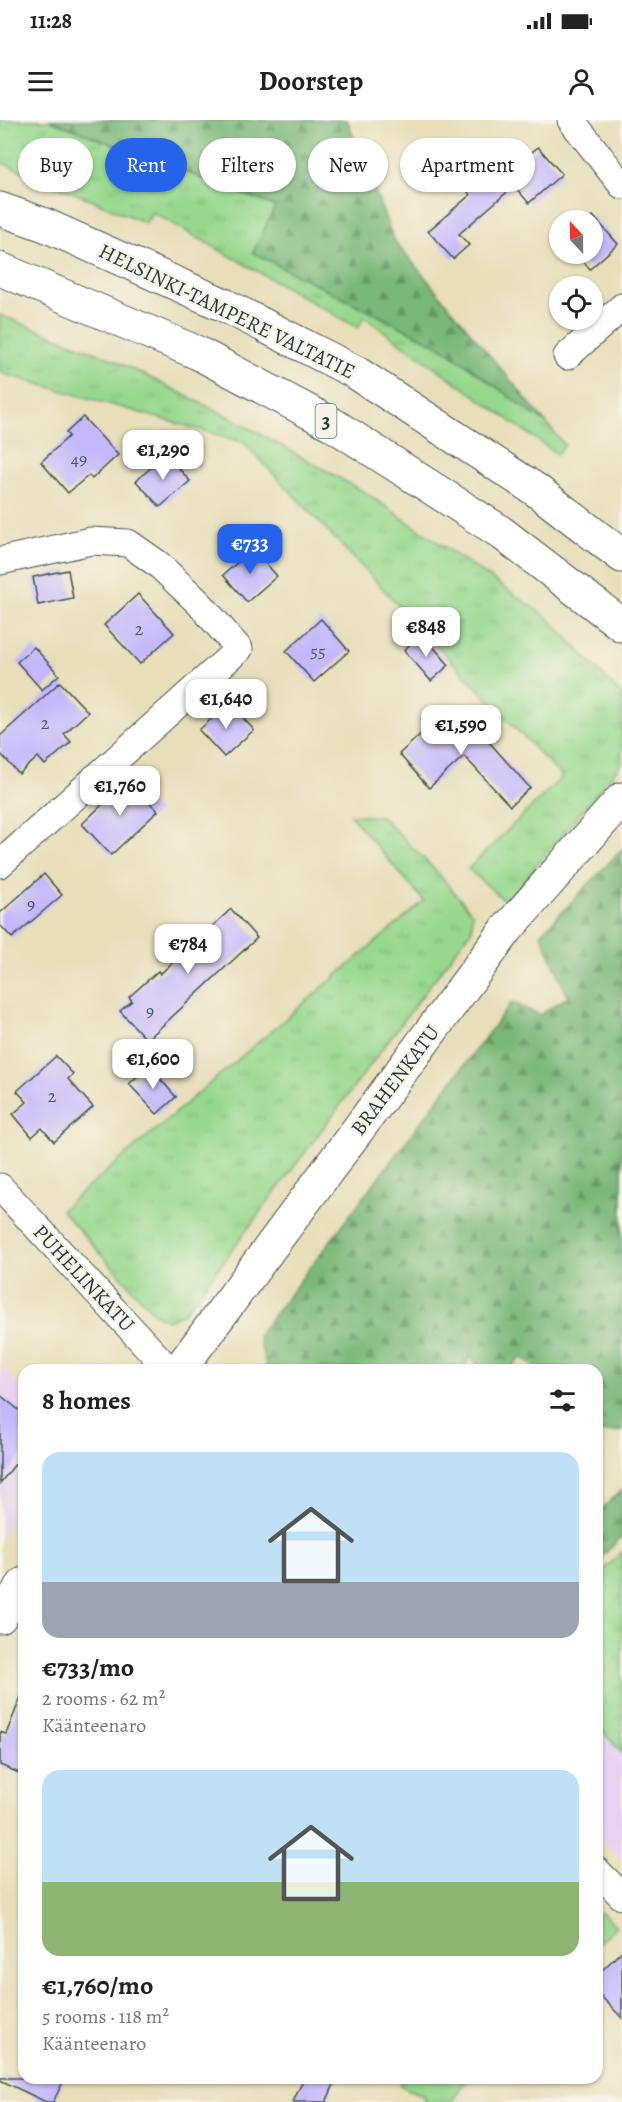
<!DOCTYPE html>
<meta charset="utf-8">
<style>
:root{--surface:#fff;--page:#f2f2f2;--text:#222;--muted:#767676;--accent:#2563eb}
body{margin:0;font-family:Alegreya,serif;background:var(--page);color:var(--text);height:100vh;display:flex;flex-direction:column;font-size:22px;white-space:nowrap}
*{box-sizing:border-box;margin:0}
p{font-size:20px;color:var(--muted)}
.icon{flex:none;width:33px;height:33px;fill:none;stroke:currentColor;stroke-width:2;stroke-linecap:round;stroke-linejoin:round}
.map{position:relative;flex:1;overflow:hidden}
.side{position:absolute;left:18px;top:1244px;width:585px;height:720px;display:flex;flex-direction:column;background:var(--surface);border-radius:18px;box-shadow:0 2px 4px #0004}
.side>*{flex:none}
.hud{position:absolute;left:18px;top:18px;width:586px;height:54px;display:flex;gap:12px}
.needle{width:39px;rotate:338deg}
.fabs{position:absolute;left:549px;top:90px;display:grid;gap:12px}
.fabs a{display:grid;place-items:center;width:54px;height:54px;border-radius:50%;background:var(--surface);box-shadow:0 2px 4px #0004;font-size:30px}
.price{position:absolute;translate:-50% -51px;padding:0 14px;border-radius:12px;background:#fff;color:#222;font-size:20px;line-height:39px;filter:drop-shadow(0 2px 3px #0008)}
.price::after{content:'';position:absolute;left:50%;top:36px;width:18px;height:14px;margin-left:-9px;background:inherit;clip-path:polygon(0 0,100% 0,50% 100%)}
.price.on{background:var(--accent);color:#fff}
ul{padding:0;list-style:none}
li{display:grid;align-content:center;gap:12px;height:318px;padding:0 24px}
li span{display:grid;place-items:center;height:186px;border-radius:18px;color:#555}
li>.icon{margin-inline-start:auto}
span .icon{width:108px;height:108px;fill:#fffc;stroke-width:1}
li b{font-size:26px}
h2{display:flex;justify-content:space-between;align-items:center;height:72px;padding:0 24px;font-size:26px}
.pill{padding:0 21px;border-radius:27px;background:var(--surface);box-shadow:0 2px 4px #0004;font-size:21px;line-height:54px}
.pill.on{background:var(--accent);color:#fff}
.status{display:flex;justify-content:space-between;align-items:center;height:42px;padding:0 30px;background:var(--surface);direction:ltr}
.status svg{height:16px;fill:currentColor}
header{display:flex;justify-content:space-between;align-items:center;height:78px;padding:0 24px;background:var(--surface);font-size:27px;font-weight:600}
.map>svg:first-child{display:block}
.built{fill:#e6d2f0}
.grass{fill:url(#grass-tufts);stroke:#5c8a61;stroke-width:1.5}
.forest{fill:url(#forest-firs);stroke:#4c7a56;stroke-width:1.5}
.park{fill:#98d88e;stroke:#5c8a61;stroke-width:1.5}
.building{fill:#c4b7fb}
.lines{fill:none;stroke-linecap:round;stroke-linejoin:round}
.minor-casing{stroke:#3d5548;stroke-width:29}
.secondary-casing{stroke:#3d5548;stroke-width:35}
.motorway-casing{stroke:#3d5548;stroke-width:35}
.minor{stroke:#fff;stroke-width:27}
.secondary{stroke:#fff;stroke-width:33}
.motorway{stroke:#fff;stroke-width:33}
.labels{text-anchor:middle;stroke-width:5;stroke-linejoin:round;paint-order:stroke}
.number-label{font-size:18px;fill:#485c66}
.shield{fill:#f7f3e8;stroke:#60746a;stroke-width:1.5}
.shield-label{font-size:20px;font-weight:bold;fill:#1f3d34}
.street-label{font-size:21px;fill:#1f3d34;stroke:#f7f3e8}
</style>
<div class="status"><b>11:28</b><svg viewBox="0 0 49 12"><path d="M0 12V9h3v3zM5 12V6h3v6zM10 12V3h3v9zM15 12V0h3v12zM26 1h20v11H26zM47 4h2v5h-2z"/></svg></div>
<header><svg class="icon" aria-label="menu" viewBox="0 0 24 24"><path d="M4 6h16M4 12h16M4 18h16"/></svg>Doorstep<svg class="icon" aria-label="person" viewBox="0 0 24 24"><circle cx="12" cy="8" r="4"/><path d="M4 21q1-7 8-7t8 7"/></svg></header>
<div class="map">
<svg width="622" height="1982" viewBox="0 0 622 1982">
<defs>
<pattern id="grass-tufts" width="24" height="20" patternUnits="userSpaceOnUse" patternTransform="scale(1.5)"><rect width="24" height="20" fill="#98d88e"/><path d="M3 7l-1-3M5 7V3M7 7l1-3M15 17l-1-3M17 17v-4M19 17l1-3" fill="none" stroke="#83ba7b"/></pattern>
<pattern id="forest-firs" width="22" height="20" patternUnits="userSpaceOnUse" patternTransform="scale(1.5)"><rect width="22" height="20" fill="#7ab879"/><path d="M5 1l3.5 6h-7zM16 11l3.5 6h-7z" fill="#639764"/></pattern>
</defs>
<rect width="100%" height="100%" fill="#f7f3e8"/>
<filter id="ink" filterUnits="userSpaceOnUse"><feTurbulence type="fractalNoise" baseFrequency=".0167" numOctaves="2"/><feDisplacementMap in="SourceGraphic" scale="12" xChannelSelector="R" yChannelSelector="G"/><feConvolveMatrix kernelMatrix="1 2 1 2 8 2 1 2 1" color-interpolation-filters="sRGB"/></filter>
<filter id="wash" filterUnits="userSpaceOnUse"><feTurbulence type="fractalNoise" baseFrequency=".008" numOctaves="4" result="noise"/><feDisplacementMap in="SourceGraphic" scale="24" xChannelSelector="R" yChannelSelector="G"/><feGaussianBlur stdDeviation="1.35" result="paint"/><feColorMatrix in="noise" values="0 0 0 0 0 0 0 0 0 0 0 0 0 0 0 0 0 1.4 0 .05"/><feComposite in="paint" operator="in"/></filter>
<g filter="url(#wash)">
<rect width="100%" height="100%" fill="#e8deba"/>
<!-- built -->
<g class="built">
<polygon points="0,1247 24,1269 24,1387 0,1417"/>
<polygon points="622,1432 622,1740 597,1714 597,1457"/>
</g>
<!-- grass -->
<g class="grass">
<polygon points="0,0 49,0 276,87 253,133 443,228 547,304 565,325 557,334 364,197 358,208 152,92 146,103 0,42"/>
<polygon points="0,195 110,238 237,301 366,373 547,497 622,575 622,643 506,782 468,749 562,657 243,322 0,253"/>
<polygon points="350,695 381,696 439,754 472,793 472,809 196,1178 182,1194 167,1200 155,1194 61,1090 424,781"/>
<polygon points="622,1432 622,1633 597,1605 597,1457"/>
</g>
<!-- forest -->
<g class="forest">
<polygon points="49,0 347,0 394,120 547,304 443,228 253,133 275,86"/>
<polygon points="622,729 622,1311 597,1313 597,1250 538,1249 521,1237 510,1249 482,1249 470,1237 464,1249 263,1249 266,1245 258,1216 512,882 540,895 568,877 541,814"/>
<polygon points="622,1370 622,1417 597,1441 597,1393"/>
</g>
<!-- park -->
<g class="park">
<polygon points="601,1792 616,1806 597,1825 597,1795"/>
<polygon points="405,1958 470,1958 461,1967 452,1982 423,1982 425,1977 399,1965"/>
</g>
<g id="blocks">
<!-- building -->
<g class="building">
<polygon points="538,27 562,54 529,83 514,66 459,114 469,125 453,139 428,111 470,75 467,70 496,44 505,55"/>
<polygon points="593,96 618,124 590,149 577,134 592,134 592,100 588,100"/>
<polygon points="83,297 118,335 92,359 89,355 68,373 41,342 69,316 66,313"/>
<polygon points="166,334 190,361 160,387 136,361"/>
<polygon points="253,429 277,456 247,482 223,455"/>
<polygon points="68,450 73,478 38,485 33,457"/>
<polygon points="138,474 174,513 140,544 104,505"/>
<polygon points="321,499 349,531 314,562 286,531"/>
<polygon points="422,514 449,545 431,561 404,530"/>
<polygon points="34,527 59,555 42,570 17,542"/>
<polygon points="60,562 88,592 64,614 71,622 45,645 38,637 19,654 0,633 0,616"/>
<polygon points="229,583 254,610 224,637 199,610"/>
<polygon points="450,587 477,618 482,614 530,668 510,686 464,636 429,668 399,634"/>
<polygon points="128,660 158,691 111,735 82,704"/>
<polygon points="44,754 62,775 12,818 0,805 0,793"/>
<polygon points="231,789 257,818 147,920 120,891 132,881 129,877 158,851 160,854"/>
<polygon points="56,936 73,954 68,959 93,987 54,1022 42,1008 32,1017 13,994 27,982 17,971"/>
<polygon points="149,946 176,977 157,994 129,964"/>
<polygon points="0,1275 24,1294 24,1333 0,1363"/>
<polygon points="23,1572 24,1572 24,1655 0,1645 0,1612 6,1614"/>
<polygon points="622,1831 622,1898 597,1872 597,1855"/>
<polygon points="0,1958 65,1958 53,1982 46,1982 0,1960"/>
<polygon points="304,1958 337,1958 326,1982 293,1982"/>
</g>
</g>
</g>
<g filter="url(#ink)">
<use href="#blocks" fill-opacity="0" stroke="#3d5548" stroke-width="1.5"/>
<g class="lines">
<defs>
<g id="minor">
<polyline points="571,0 622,65"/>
<polyline points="567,236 622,187"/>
<polyline points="0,441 91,421 128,423 158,444 200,484 239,529 0,744"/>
<polyline points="0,1067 169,1250"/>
<polyline points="597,1751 622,1776"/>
</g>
<g id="secondary">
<polyline points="179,1250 507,809 622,679"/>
<polyline points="0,1497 24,1464"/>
</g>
<g id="motorway">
<polyline points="0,89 45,105 224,185 355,252 536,370 622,436"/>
<polyline points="0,149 198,233 332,304 499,411 622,505"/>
</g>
</defs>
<!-- minor casing -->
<use href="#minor" class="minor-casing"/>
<!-- secondary casing -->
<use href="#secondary" class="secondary-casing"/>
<!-- motorway casing -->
<use href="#motorway" class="motorway-casing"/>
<!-- minor -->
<use href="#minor" class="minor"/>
<!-- secondary -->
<use href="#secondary" class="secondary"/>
<!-- motorway -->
<use href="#motorway" class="motorway"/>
</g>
</g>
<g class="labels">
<!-- number labels -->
<g class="number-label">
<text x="79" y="345">49</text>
<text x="139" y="515">2</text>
<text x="318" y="537">55</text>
<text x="45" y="609">2</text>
<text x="31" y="790">9</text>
<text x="150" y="897">9</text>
<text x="52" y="982">2</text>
</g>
<!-- shield labels -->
<rect class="shield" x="315.5" y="284" width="21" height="34" rx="4.5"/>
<g class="shield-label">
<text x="326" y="308">3</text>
</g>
<!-- street labels -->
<g class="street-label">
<text transform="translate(227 191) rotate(26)" y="7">HELSINKI-TAMPERE VALTATIE</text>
<text transform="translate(395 960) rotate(-53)" y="7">BRAHENKATU</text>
<text transform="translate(84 1158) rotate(47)" y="7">PUHELINKATU</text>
</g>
</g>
</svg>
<div class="fabs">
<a><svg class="needle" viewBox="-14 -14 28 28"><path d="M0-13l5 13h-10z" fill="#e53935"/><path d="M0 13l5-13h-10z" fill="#767676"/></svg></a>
<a><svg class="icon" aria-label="locate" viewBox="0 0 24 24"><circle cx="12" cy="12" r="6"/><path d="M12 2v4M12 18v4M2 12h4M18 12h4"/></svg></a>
</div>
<b class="price" style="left:163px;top:361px">€1,290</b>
<b class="price on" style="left:250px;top:455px">€733</b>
<b class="price" style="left:426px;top:538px">€848</b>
<b class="price" style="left:226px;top:610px">€1,640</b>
<b class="price" style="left:461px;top:636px">€1,590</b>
<b class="price" style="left:120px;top:697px">€1,760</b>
<b class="price" style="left:188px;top:855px">€784</b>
<b class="price" style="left:153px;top:970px">€1,600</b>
<div class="hud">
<a class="pill">Buy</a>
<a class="pill on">Rent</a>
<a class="pill">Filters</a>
<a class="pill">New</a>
<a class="pill">Apartment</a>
</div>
<section class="side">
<h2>8 homes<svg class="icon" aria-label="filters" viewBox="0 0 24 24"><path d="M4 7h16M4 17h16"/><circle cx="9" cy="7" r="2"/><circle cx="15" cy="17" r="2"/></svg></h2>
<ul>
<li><span style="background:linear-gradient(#bfe0f5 70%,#9aa5b1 0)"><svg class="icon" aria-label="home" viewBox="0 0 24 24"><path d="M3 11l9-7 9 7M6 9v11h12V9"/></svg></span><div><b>€733/mo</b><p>2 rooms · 62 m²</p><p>Käänteenaro</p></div></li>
<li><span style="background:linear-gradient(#bfe0f5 60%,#8fb573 0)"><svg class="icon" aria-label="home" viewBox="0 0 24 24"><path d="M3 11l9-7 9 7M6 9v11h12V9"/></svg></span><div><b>€1,760/mo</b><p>5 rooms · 118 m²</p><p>Käänteenaro</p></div></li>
</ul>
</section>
</div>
